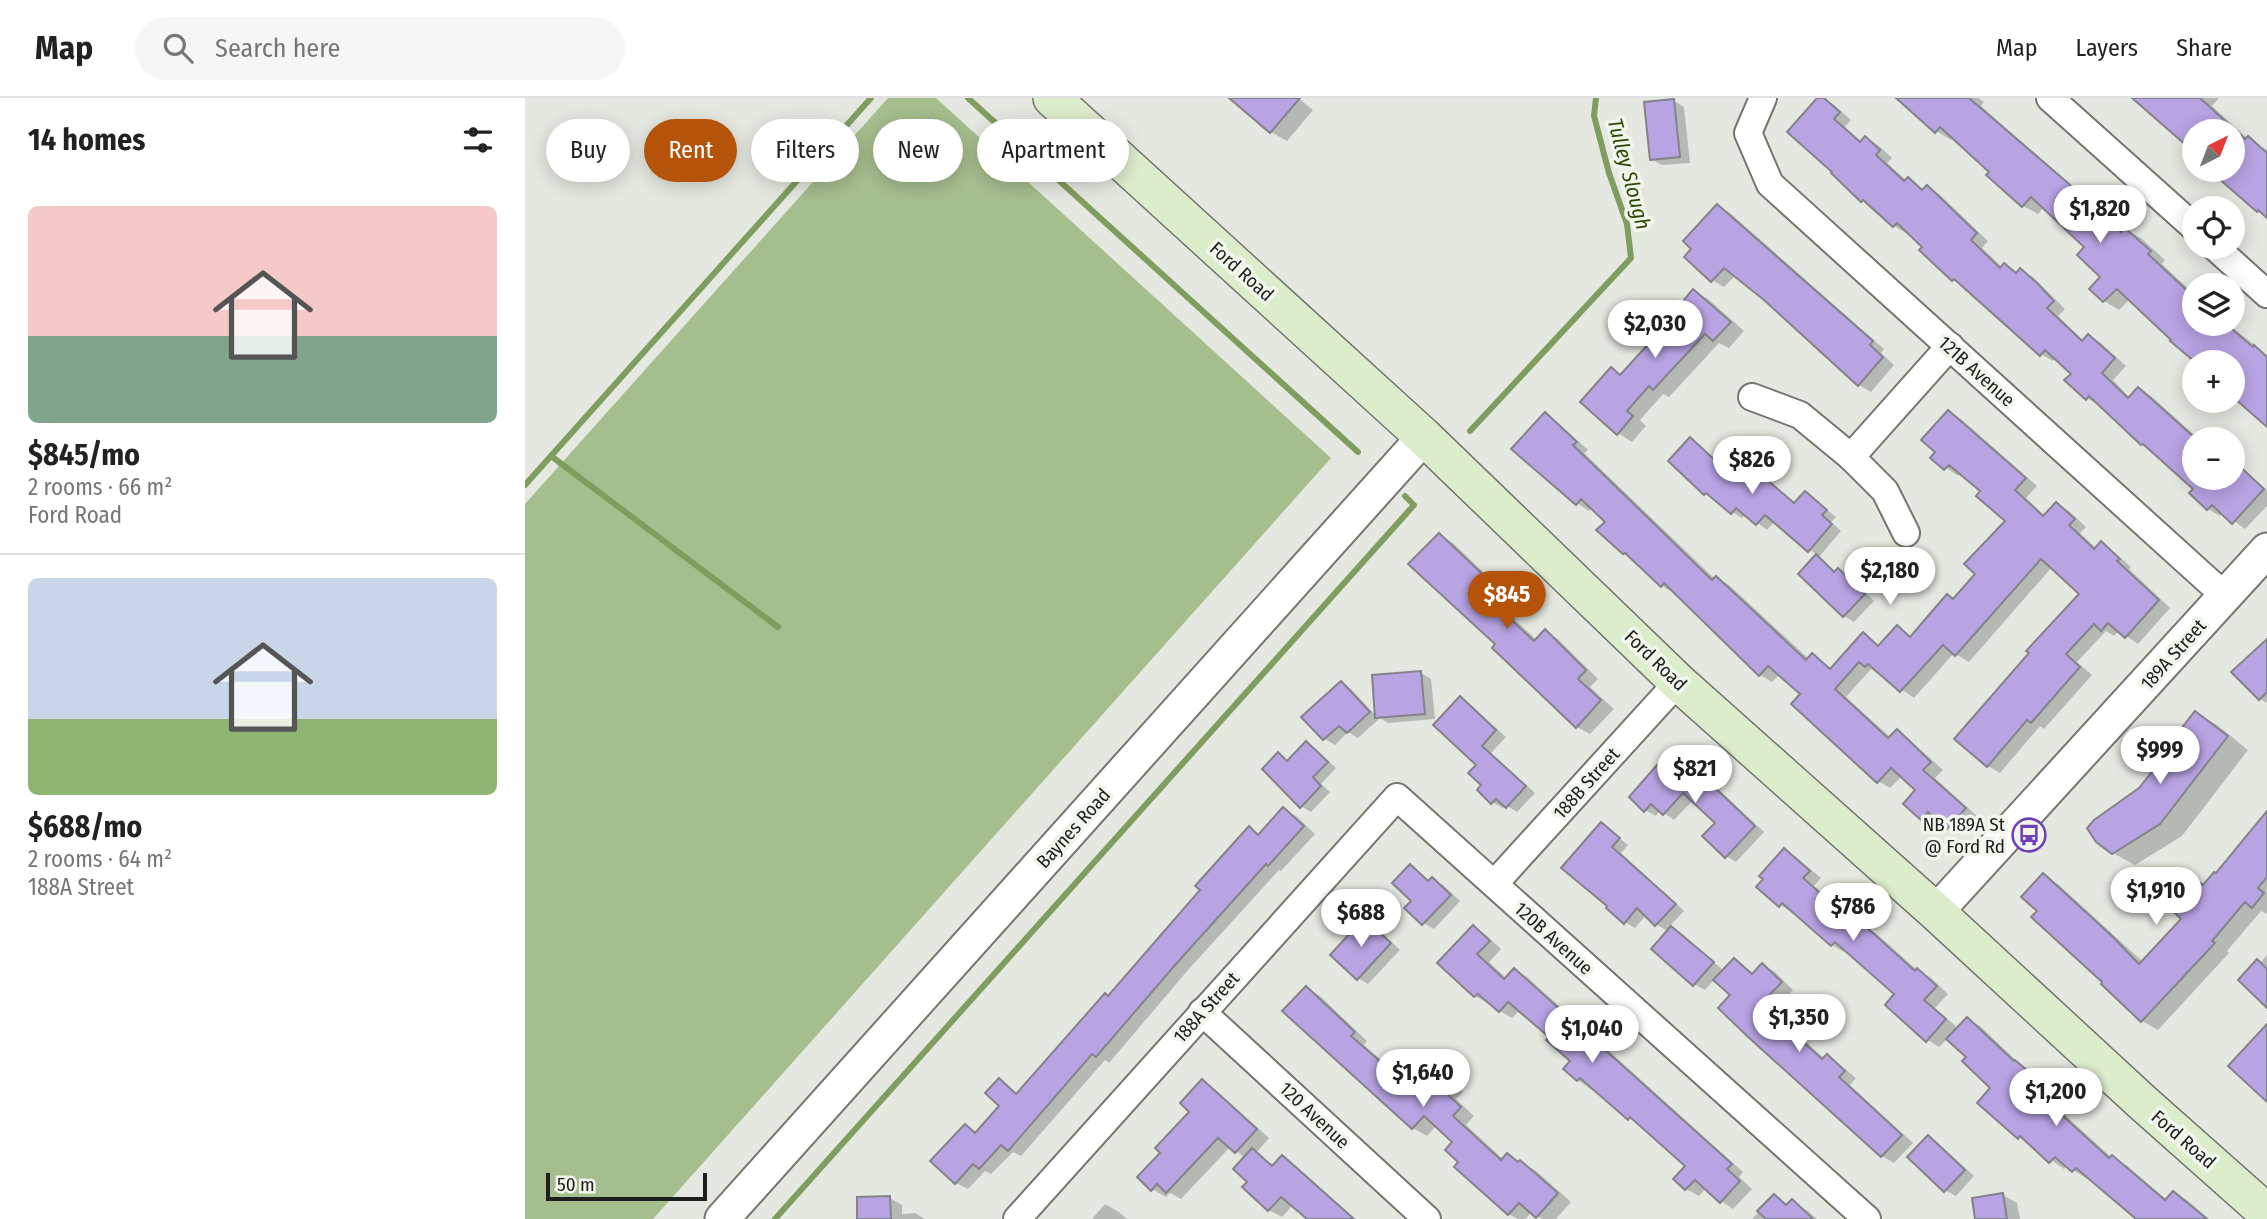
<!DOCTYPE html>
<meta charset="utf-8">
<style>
:root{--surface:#fff;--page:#f6f6f6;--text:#222;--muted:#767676;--line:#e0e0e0;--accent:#b45309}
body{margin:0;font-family:"Fira Sans Condensed",sans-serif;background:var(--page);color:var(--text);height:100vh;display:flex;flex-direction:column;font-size:26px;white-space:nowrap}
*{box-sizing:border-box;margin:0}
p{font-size:23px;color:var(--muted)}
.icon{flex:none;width:38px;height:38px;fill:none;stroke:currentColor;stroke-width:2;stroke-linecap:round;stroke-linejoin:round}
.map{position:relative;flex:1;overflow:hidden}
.details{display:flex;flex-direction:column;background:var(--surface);width:525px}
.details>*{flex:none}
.hud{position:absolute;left:21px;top:21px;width:665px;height:63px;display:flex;gap:14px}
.needle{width:46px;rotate:42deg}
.tools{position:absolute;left:1657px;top:21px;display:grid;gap:14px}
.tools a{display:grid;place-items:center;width:63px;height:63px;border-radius:50%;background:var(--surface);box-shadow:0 4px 18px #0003;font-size:35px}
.scale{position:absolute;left:21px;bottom:18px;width:161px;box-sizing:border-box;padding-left:7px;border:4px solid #1d1f1c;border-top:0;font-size:19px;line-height:24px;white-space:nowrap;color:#1d1f1c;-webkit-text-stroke:5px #f1f6ed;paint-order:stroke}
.price{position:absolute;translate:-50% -60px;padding:0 16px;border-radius:24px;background:#fff;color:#222;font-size:23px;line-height:46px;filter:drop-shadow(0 2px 4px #0008)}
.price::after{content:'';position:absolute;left:50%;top:42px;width:21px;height:16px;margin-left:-10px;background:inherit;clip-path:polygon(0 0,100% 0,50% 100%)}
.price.current{background:var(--accent);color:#fff}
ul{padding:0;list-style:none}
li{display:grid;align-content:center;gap:14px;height:371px;padding:0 28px}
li+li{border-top:2px solid var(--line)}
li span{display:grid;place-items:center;height:217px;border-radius:10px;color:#555}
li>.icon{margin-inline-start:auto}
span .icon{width:126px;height:126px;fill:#fffc;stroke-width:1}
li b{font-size:30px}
h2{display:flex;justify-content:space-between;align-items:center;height:84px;padding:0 28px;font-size:30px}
.tag{padding:0 24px;border-radius:32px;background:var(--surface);box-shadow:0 4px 18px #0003;font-size:24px;line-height:63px}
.tag.current{background:var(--accent);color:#fff}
header{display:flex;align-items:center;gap:42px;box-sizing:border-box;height:98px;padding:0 35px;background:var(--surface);border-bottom:2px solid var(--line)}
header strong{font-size:33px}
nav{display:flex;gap:38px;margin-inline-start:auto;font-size:24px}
.search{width:490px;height:63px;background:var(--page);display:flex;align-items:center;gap:18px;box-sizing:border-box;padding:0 24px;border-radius:38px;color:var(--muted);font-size:26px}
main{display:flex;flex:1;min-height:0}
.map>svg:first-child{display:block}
.green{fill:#a5be8d}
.shadow{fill:#0003}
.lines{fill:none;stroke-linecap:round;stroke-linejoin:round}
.stream{stroke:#809d60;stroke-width:6}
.building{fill:#b7a4e3;stroke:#84828a;stroke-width:2}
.minor-casing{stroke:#73776f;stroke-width:30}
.tertiary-casing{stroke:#73776f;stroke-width:37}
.secondary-casing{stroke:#73776f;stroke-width:40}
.minor{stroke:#fff;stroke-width:26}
.tertiary{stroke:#fff;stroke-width:33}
.secondary{stroke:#ddeccb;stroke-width:37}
.labels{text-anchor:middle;stroke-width:7;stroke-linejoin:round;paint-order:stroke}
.street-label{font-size:19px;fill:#1d1f1c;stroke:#f1f6ed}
.poi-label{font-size:19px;fill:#1d1f1c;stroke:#f1f6ed;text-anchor:end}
.water-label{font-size:21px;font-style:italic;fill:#2d4801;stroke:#f1f6ed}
</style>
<header>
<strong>Map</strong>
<div class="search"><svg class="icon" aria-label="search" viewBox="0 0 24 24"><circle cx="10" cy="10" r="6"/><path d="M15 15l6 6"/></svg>Search here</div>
<nav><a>Map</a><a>Layers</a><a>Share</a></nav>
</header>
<main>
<section class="details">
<h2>14 homes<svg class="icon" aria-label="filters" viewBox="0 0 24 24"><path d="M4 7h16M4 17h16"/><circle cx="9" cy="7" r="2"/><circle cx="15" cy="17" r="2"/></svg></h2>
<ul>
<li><span style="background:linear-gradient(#f6c9c9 60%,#7fa58c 0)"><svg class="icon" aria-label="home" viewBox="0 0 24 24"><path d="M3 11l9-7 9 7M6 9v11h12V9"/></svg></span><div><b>$845/mo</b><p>2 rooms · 66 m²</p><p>Ford Road</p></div></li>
<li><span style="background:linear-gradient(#c9d6e8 65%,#8fb573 0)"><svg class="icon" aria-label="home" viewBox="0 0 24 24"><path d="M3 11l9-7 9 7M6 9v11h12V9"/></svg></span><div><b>$688/mo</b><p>2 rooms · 64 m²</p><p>188A Street</p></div></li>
</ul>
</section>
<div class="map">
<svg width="1742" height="1121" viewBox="0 0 1742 1121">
<rect width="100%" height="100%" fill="#e4e8e0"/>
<!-- green -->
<polygon class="green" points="363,0 411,0 806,360 128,1121 0,1121 0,406"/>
<!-- shadow -->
<g class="shadow">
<polygon points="715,0 773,0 788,12 762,43 746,34 711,4"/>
<polygon points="1294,0 1308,6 1326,22 1320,29 1337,44 1341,40 1353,47 1367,60 1362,65 1382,83 1383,81 1399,92 1402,89 1414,96 1463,143 1457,150 1478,170 1480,167 1493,175 1495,172 1508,179 1540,211 1533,218 1559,243 1564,238 1576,245 1601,268 1588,282 1605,300 1614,291 1626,298 1674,341 1670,341 1670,380 1708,380 1708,362 1742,392 1742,408 1720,431 1698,415 1695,418 1683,411 1667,395 1671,391 1574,307 1562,300 1548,275 1531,260 1528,263 1516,256 1442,190 1428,182 1397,152 1400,149 1383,133 1381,135 1369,128 1308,75"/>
<polygon points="1373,0 1454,0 1459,4 1456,8 1599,134 1601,132 1616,140 1640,162 1637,166 1670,197 1670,226 1703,226 1742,257 1742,327 1708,297 1708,264 1671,264 1605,201 1594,212 1579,203 1566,191 1578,178 1562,149 1519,109 1513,116 1498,108 1464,77 1466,74 1428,39 1426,42 1411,33"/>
<polygon points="1608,0 1694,0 1687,8 1723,41 1742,52 1742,119 1690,72 1708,72 1708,33 1670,33"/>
<polygon points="1149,3 1159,9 1165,65 1137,67 1126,61"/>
<polygon points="1193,108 1205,115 1359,251 1356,255 1369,267 1346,294 1334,287 1240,201 1211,177 1199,189 1187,182"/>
<polygon points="1169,193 1183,201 1219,233 1204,250 1194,245 1144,299 1138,296 1115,322 1121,328 1107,344 1093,335 1087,271 1097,277 1141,230 1149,205 1155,209"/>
<polygon points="1424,314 1436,321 1512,388 1501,400 1520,418 1532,406 1544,413 1561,429 1555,435 1572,451 1576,445 1588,453 1606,469 1604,471 1645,510 1613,546 1594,533 1589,538 1581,533 1552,564 1567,577 1519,631 1515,628 1475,675 1463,668 1556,496 1527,469 1444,564 1429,555 1389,600 1346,571 1321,599 1366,640 1372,633 1384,641 1418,672 1410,680 1452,718 1435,737 1414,722 1409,728 1397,721 1392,692 1377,678 1365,690 1353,683 1277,596 1255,576 1247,584 1235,577 1149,495 1137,488 1109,461 1099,455 1082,423 1067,409 1064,413 1052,405 1020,317 1032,324 1063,352 1059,355 1190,481 1191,480 1204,487 1284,561 1287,557 1307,571 1338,536 1355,548 1372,529 1387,539 1429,503 1453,476 1483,423 1457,393 1436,374 1433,378 1408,360 1412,354"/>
<polygon points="1165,341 1175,347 1215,384 1226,370 1237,376 1271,406 1280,395 1311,419 1306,424 1316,433 1293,460 1312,474 1313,473 1324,479 1349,503 1329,524 1319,518 1275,476 1292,457 1250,423 1242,432 1221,416 1217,420 1207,414 1181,395"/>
<polygon points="914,437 928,445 981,496 975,502 981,507 978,511 1012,542 1020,534 1033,541 1073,581 1065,589 1089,611 1065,636 1052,629 972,546"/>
<polygon points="1742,544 1742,605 1735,601"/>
<polygon points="896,575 906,581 910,621 863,625 855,620 833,640 823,634 810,647 800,641 779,619 816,585 826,591 852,619"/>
<polygon points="935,600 945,606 981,639 966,655 1010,695 992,714 981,707 978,710 967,704 959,687"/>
<polygon points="1670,615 1692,627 1723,652 1657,738 1610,767 1588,755 1616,691"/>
<polygon points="782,646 791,651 811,670 796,686 805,694 786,714 776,708 753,656 764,663"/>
<polygon points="1163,667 1173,672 1239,734 1211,764 1201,758 1192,725 1168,702 1149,722 1135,712 1131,718 1120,712 1133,669 1150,681"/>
<polygon points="759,712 771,718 790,736 756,773 754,772 663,872 584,965 580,962 496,1058 488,1054 466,1076 460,1073 443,1091 431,1085 440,1028 452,1035 476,1008 474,982 493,996 584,899 678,792 724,730 735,737"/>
<polygon points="1742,715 1742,816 1736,813 1702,853 1704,855 1633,932 1617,923 1578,886 1580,884 1514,812 1518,777 1534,787 1618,864 1658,821 1679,788 1691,777"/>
<polygon points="1076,726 1103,747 1096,755 1159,813 1144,829 1157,836 1199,873 1209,862 1229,876 1238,867 1250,874 1268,892 1247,914 1300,961 1302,959 1314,966 1331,980 1325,987 1388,1045 1369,1065 1357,1058 1223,937 1207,897 1190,881 1180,892 1169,886 1144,834 1131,826 1121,817 1110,830 1100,824"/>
<polygon points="1259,752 1271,759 1296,780 1289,788 1338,831 1340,829 1352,836 1393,873 1405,879 1423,896 1410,910 1433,930 1442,921 1455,928 1497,968 1535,998 1528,1006 1587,1060 1601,1067 1642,1102 1649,1095 1662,1102 1684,1121 1614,1121 1563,1078 1561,1080 1542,1068 1539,1071 1494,1039 1468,990 1443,959 1423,940 1414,949 1403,942 1362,907 1372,896 1321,851 1319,854 1307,847 1268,812 1267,814 1255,807"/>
<polygon points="886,769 905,783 907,781 918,787 935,803 909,831 898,825 888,803"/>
<polygon points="839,822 850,828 875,852 843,886 833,880"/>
<polygon points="948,829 961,837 976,851 964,864 982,881 990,872 1002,879 1218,1074 1214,1079 1227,1091 1208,1111 1196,1103 1181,1090 1174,1098 1161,1091 1162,1067 1116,1027 1053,982 1048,963 1026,939 995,912 987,920 975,913 964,904 963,905 950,898 915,865"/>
<polygon points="1742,857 1742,908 1735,865"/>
<polygon points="781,890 795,898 842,943 839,947 866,971 870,966 895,984 907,971 921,979 938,994 931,1001 949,1018 941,1027 978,1061 982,1057 1010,1072 1046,1104 1031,1121 1017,1121 1007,1114 1000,1121 993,1121 984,1116 936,1064 930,1044 912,1027 902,1038 888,1030"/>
<polygon points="677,984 691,992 744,1040 731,1055 750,1068 758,1059 770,1067 830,1121 784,1121 768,1107 757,1119 744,1112 720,1089 724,1083 721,1060 705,1049 656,1101 645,1095 641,1099 627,1091 637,1055 667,1014"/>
<polygon points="1403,1039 1413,1045 1449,1078 1431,1098 1420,1092"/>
<polygon points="1478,1097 1492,1105 1495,1121 1452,1121"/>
<polygon points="1249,1098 1264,1107 1267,1104 1283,1113 1292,1121 1227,1121"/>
<polygon points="365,1100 377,1107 377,1116 390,1115 400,1121 334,1121"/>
<polygon points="580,1106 594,1114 602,1121 567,1121"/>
</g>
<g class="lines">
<!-- stream -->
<g class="stream">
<polyline points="443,0 833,354"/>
<polyline points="945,333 1106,160 1102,126 1084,75 1069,18 1071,0"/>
<polyline points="26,358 253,529"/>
<polyline points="0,387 346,0"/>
<polyline points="250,1121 889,407 880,398"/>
</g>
</g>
<!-- building -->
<g class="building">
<polygon points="704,0 775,0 745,35"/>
<polygon points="1292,0 1299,0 1315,14 1309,21 1335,44 1340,38 1355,52 1351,57 1379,83 1383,79 1397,92 1402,87 1452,135 1446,142 1475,170 1479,165 1491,175 1495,170 1512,185 1529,203 1522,210 1557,243 1563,236 1590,260 1577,275 1603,300 1613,289 1670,340 1670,380 1708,380 1708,362 1739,391 1707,426 1687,407 1682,412 1664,395 1668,391 1618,346 1616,347 1564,298 1561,302 1539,282 1546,276 1520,252 1515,258 1429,181 1427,183 1394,152 1397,149 1372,125 1368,129 1338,102 1336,104 1306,75 1307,74 1262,34"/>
<polygon points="1371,0 1444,0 1543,85 1596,134 1600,130 1626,153 1623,156 1670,200 1670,226 1701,226 1728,249 1729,247 1742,259 1742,329 1708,299 1708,264 1670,264 1645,243 1646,242 1592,191 1578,204 1564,191 1575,179 1552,157 1559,149 1506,99 1497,109 1461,77 1464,74 1415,29 1410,35"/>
<polygon points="1607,0 1675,0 1720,41 1723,38 1742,55 1742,120 1733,112 1732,114 1684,72 1708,72 1708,33 1670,33 1670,55"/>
<polygon points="1149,1 1155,59 1125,62 1119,4"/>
<polygon points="1192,106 1348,243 1345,247 1358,259 1333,288 1239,202 1199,170 1186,184 1159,159 1166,151 1158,143"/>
<polygon points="1168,191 1206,224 1188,243 1180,236 1128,292 1124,288 1102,313 1108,318 1092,337 1055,304 1086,269 1095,277 1138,230 1130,223 1148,203 1154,208"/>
<polygon points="1423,312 1501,380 1490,392 1518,418 1531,404 1550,421 1544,427 1569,451 1576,443 1595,461 1592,463 1634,502 1600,540 1583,525 1576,533 1569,526 1541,556 1555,569 1506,625 1502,622 1462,669 1429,641 1504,555 1501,553 1554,496 1516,461 1430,558 1418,547 1375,594 1343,566 1340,569 1334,564 1310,591 1363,640 1372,631 1406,664 1398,672 1441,710 1422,731 1403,714 1396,722 1378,706 1390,692 1366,670 1352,685 1266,606 1275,596 1243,568 1234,578 1139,485 1136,489 1100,455 1098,456 1071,432 1080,424 1056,401 1051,407 986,351 1020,314 1052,344 1048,347 1187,482 1191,478 1281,562 1287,555 1305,571 1338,534 1353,548 1372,527 1385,539 1422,496 1428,501 1450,476 1439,466 1480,423 1451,398 1455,393 1424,367 1419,372 1405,360 1410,354 1396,342"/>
<polygon points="1165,339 1212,383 1226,368 1269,405 1280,393 1302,412 1297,417 1307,426 1283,454 1240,417 1231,427 1211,410 1206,416 1181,395 1179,397 1143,363"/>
<polygon points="914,435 969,487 963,493 969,498 965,502 1009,543 1020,531 1061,572 1053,581 1076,602 1051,630 967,550 970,546 883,466"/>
<polygon points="1291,456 1309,474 1313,470 1340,496 1318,519 1273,476"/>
<polygon points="1742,541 1742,594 1734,602 1706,574"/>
<polygon points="896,573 900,616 850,620 847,577"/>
<polygon points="816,583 845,614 822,635 814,628 798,642 776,619"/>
<polygon points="935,598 971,632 957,648 1001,688 981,710 971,701 966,706 952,692 956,687 943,675 951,667 908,627"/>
<polygon points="1670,613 1703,638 1635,726 1587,756 1571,744 1562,730 1569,722 1614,690 1629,671 1627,668"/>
<polygon points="781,643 803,664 788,679 796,688 775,710 737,671 753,654 762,663"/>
<polygon points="1163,664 1230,728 1200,760 1177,738 1190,725 1158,695 1138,717 1126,706 1119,714 1104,699 1132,667 1147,681"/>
<polygon points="758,709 779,728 743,768 741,766 651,866 571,959 567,956 483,1053 476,1047 454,1071 448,1066 430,1086 405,1063 440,1026 450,1035 474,1008 460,995 474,980 491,996 580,895 583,898 675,792 670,788 724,728 733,737"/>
<polygon points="1742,713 1742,779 1733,790 1739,795 1727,810 1720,804 1687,843 1690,845 1616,924 1576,886 1577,884 1506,819 1512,813 1496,799 1518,775 1588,839 1614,866 1656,821 1648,813 1673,783 1678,787 1689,774 1691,775"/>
<polygon points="1076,724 1095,740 1087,749 1151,806 1130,828 1112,810 1099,826 1081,810 1082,808 1036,770"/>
<polygon points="1259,750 1285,773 1278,780 1336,831 1339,827 1390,873 1392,870 1412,888 1399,902 1421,921 1401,944 1360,907 1369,896 1310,844 1306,848 1257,805 1254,809 1231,789 1238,781 1234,778"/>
<polygon points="885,766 903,783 907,779 926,797 897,827 879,810 886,803 867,785"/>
<polygon points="839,820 866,845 832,882 805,857"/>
<polygon points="948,827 965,843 952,856 979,881 989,870 1207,1066 1202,1071 1215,1083 1195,1105 1170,1082 1160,1092 1148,1081 1160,1068 1105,1019 1103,1022 1055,980 1052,983 1038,971 1045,963 1021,942 1024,939 983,904 974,914 953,896 949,899 912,865"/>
<polygon points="1146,828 1189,864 1168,888 1126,851"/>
<polygon points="1209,860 1227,876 1237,865 1257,884 1236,906 1297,961 1302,956 1320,973 1314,979 1377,1037 1356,1059 1222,938 1193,910 1205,897 1188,882"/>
<polygon points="1732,861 1742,871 1742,910 1713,882"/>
<polygon points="781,888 830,934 826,938 864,971 870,964 893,984 907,969 925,985 918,992 936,1009 928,1018 976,1062 982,1055 993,1064 995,1062 1033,1095 1011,1120 994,1105 983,1117 929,1069 933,1064 920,1052 927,1044 899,1018 887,1031 757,913"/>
<polygon points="1442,919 1489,963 1490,962 1523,990 1516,998 1584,1060 1587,1057 1640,1102 1648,1093 1682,1121 1611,1121 1551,1070 1547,1074 1530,1059 1524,1065 1495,1038 1493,1041 1452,1005 1465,990 1437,963 1441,959 1421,941"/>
<polygon points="1742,926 1742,1004 1703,968"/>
<polygon points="677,981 732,1031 710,1055 693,1040 641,1095 632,1086 626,1093 612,1079 635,1055 630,1050 664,1014 655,1005"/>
<polygon points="1403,1037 1440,1072 1419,1094 1382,1059"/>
<polygon points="727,1050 747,1068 757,1057 829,1121 782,1121 756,1099 743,1113 717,1089 722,1084 708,1071"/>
<polygon points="1478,1095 1482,1121 1450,1121 1447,1100"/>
<polygon points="1249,1096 1261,1107 1267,1101 1288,1121 1241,1121 1232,1113"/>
<polygon points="365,1098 366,1121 332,1121 332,1099"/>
</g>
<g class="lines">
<defs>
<g id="minor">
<polyline points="1238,0 1223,35 1245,86 1700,498"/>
<polyline points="1525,0 1670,130"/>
<polyline points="1690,149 1742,196"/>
<polyline points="1227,299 1275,317 1326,359 1360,393 1381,435"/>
<polyline points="1326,359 1425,248"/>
<polyline points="969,786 1153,584"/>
<polyline points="677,914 902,1121"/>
<polyline points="492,1121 872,699 1342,1121"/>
</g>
<g id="tertiary">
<polyline points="1411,814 1742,452"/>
<polyline points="197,1121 899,339"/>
</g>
<polyline id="secondary" points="527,0 899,339 1153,584 1411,814 1617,1004 1742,1115"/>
</defs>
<!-- minor casing -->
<use href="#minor" class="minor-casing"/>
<!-- tertiary casing -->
<use href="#tertiary" class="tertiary-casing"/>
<!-- secondary casing -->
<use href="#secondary" class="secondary-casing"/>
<!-- minor -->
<use href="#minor" class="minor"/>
<!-- tertiary -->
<use href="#tertiary" class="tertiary"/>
<!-- secondary -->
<use href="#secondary" class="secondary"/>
</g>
<!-- icons -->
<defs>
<symbol id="bus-ring" viewBox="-11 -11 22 22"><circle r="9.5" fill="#f1f6ed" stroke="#7040b8" stroke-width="1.5"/><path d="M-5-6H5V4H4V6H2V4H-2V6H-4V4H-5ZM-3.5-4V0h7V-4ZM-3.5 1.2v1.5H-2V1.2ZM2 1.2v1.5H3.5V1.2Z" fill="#7040b8"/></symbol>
</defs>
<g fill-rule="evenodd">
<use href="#bus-ring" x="1485" y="718" width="38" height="38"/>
</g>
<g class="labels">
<!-- street labels -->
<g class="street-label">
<text transform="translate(717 173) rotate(42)" y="7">Ford Road</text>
<text transform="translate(1452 273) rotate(42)" y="7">121B Avenue</text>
<text transform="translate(1648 556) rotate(-48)" y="7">189A Street</text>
<text transform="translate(1131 562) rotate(44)" y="7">Ford Road</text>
<text transform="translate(1061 685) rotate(-48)" y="7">188B Street</text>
<text transform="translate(548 730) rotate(-48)" y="7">Baynes Road</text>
<text transform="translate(1029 840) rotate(42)" y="7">120B Avenue</text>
<text transform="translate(681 909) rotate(-48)" y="7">188A Street</text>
<text transform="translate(790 1017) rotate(43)" y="7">120 Avenue</text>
<text transform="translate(1659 1041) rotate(41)" y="7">Ford Road</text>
</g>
<!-- poi labels -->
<g class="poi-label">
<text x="1480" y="733">NB 189A St<tspan x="1480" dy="22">@ Ford Rd</tspan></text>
</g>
<!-- water labels -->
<g class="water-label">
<text transform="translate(1104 76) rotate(75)" y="7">Tulley Slough</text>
</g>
</g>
</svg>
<div class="tools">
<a><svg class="needle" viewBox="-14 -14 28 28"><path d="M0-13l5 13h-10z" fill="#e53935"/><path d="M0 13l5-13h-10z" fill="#767676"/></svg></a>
<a><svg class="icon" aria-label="locate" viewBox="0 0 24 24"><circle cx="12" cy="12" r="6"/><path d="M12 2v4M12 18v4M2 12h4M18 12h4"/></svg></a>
<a><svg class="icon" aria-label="layers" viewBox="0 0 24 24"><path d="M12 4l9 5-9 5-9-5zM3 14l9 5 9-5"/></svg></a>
<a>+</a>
<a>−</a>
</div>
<div class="scale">50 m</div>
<b class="price" style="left:1575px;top:147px">$1,820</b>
<b class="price" style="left:1130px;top:262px">$2,030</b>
<b class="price" style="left:1227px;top:398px">$826</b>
<b class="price" style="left:1365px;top:509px">$2,180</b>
<b class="price current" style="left:982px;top:533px">$845</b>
<b class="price" style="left:1635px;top:688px">$999</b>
<b class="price" style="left:1170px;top:707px">$821</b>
<b class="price" style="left:1631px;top:829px">$1,910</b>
<b class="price" style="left:1328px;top:845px">$786</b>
<b class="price" style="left:836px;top:851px">$688</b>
<b class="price" style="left:1274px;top:956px">$1,350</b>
<b class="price" style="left:1067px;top:967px">$1,040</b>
<b class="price" style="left:898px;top:1011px">$1,640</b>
<b class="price" style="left:1531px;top:1030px">$1,200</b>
<div class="hud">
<a class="tag">Buy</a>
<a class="tag current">Rent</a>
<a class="tag">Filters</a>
<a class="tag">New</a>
<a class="tag">Apartment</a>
</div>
</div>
</main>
